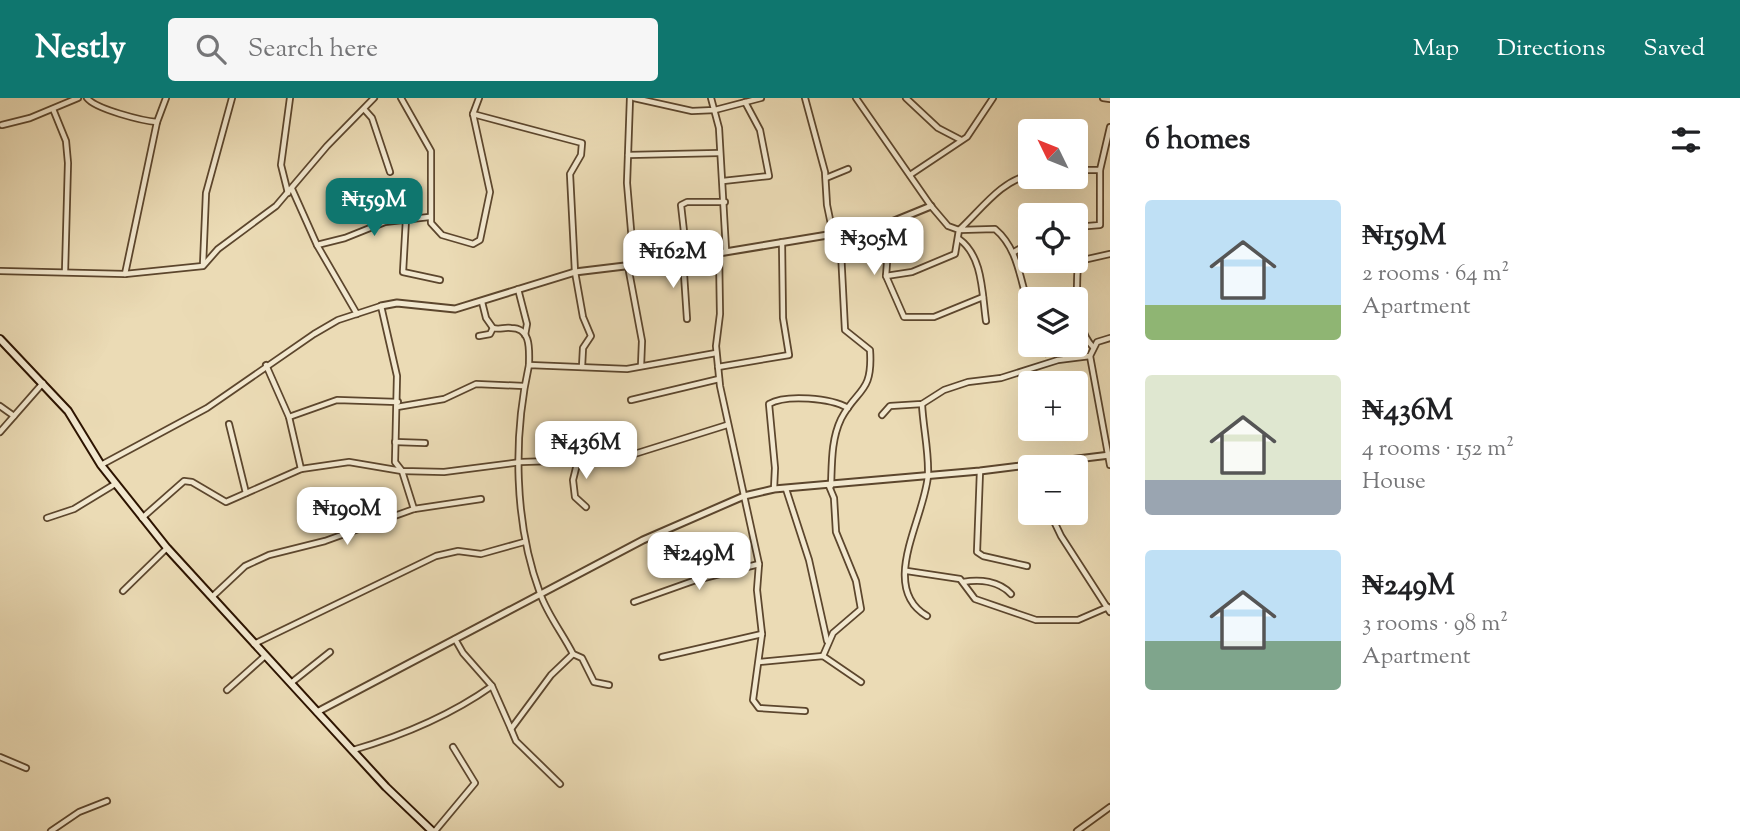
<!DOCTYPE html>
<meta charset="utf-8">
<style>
:root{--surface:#fff;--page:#f6f6f6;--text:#202124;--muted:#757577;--accent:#0f766e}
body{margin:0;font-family:"Sorts Mill Goudy",serif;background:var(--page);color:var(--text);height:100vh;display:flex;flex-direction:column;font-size:26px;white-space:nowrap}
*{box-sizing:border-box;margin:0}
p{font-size:23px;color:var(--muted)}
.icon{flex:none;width:38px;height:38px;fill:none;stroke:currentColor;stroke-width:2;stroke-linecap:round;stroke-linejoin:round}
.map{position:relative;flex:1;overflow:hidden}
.drawer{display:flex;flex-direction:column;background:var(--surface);width:630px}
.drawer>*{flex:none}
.needle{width:46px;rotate:313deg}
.controls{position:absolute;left:1018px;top:21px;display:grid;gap:14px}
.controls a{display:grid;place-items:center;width:70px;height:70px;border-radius:7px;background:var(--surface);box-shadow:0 7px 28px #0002;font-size:35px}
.price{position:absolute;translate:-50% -60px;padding:0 16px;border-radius:14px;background:#fff;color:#222;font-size:23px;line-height:46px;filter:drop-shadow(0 2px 4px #0008)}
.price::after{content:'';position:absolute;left:50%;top:42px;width:21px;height:16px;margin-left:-10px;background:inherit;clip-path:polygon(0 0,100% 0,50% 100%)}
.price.selected{background:var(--accent);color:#fff}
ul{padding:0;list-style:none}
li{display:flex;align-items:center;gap:21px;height:175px;padding:0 35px}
li span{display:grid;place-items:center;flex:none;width:196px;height:140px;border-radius:7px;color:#555}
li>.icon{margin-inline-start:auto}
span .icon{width:84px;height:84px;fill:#fffc;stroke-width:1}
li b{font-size:30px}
h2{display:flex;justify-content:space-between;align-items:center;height:84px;padding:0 35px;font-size:30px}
header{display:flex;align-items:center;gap:42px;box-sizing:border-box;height:98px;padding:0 35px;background:var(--accent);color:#fff}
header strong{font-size:33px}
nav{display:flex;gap:38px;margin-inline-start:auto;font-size:24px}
.search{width:490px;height:63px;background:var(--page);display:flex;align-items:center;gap:18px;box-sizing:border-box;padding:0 24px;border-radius:7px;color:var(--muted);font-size:26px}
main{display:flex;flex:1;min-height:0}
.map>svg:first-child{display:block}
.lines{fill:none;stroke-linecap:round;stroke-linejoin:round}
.minor-casing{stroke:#5c462d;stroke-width:8}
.tertiary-casing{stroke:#5c462d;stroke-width:9}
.secondary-casing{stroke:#2d1400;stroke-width:10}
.minor{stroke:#f2e8cf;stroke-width:4.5}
.tertiary{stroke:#f2e8cf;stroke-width:5}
.secondary{stroke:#f2e8cf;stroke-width:6}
</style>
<header>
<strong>Nestly</strong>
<div class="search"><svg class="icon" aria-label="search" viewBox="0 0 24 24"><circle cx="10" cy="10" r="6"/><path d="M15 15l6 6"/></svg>Search here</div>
<nav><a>Map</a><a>Directions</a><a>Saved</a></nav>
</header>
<main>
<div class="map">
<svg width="1110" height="733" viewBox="0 0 1110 733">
<rect width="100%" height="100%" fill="#ebdbb5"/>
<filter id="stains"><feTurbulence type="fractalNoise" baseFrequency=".00286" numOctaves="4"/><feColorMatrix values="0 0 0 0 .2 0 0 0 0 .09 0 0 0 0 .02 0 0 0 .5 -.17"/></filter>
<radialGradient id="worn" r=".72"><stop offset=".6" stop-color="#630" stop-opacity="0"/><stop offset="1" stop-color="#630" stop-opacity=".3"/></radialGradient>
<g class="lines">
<defs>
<g id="minor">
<path d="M87,0C95,11 143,23 157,24"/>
<polyline points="401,0 431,53 431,125 442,137 473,146 480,142 490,94 473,16 479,0"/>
<polyline points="630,0 627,85 634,167"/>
<polyline points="634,0 692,13 715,12 761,0"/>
<polyline points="711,0 719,30 726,152"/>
<path d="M805,0L825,74L827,107L833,136L841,154L845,232L870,252C873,296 857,290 841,321C831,342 832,365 831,388"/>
<polyline points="856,0 931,108 948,128 959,132 955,156 912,174 886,178"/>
<polyline points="906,0 938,30 961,42"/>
<polyline points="1103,0 1110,1"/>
<polyline points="53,11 66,43 68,65 65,174"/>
<polyline points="364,11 372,20 390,74"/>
<polyline points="473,16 582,45 581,57 570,76 575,174 583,219 591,238 583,250 582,269"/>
<polyline points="2,27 30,20 78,0"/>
<polyline points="628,57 719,55"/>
<polyline points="1076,72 1100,72"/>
<polyline points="910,77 967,39 993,0"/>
<path d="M1031,77C1002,81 980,113 959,132L995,131C1020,152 1020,186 1031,215"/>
<polyline points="826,80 848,71"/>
<polyline points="723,83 769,78 760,32 745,4"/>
<polyline points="292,91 317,147 357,216"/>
<polyline points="288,95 281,67 290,0"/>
<polyline points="406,121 403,174 440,182"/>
<polyline points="882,128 888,151 886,178 904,219 934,219 983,199"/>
<polyline points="1076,129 1100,127 1100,72 1110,29"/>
<path d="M959,141C983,158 982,195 986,223"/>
<polyline points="317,147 345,140 385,124 429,119"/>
<polyline points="719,154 720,216 716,248 720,288 759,466 757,492 762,536 753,602 759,610 805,613"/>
<polyline points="1014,154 1031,144"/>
<polyline points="687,160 681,107 687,104 725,104"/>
<polyline points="683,161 687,221"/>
<polyline points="203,167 206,95 232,0"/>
<polyline points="628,168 642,243 641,268"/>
<polyline points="0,173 125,176 203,168 218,151 276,108 327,48 374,0"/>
<polyline points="125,176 157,24 166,0"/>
<polyline points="518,191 527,226 525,237"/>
<path d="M482,204L486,220L493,230C500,232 504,229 511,230C532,230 529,253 529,267"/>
<polyline points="479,238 490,236 493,230"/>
<polyline points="1110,240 1097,244 1090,258 1110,367"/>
<polyline points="1042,247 1046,255"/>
<path d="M1093,249C1075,231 1076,191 1078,166L1083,162L1110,156"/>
<polyline points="266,267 289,319 301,371"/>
<polyline points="718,269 789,257 783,220 782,144"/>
<polyline points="631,302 719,281"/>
<path d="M922,306C923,329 929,353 928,377C925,420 878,489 927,518"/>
<polyline points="0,308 14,318"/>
<polyline points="397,309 444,301 476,286 524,288"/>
<polyline points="882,317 890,308 922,306 944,292 968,284 1001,280 1058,262 1090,258"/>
<polyline points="289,319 337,302 398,304"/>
<polyline points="229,326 246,395"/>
<polyline points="0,334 43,285"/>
<polyline points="395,344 425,345"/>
<polyline points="578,362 573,382 575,399 586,409"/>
<polyline points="101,367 207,310 314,236 338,222 381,208 397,278 395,364 402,373 414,411"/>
<polyline points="980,373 977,454 983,458 1027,468"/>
<path d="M774,391L775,370L769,306C786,296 831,300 848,310"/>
<polyline points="786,391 809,462 827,543"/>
<polyline points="1050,415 1061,438 1110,514"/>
<polyline points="47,420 74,411 115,386"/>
<polyline points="142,420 184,383 192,384 226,404 301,371 349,364 402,373 444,374 521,364 585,362 628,358 727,327"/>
<polyline points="907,473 960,481 975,501 1036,522 1078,522 1108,509"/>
<path d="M963,484C980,481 999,483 1011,496"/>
<polyline points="123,493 167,450"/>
<polyline points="212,499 245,468 269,457 325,443 414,411 481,401"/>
<polyline points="634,504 696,482 759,466"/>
<polyline points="455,541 463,555 492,588 511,631 551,577 573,556"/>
<polyline points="254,546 436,458 458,453 481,456 524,444"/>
<polyline points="823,558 833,535 861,511 856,483 836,434 834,400 829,388"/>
<polyline points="662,559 762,536"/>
<polyline points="759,564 823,558 861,584"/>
<polyline points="291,585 330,554"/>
<path d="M609,587L594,584L582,560L573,556C563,536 547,516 540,495C514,425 513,339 529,267L627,271L716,255"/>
<polyline points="227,592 265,558"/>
<polyline points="511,631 516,643 560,686"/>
<path d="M353,652C401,638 451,617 492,588"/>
<polyline points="0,659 26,670"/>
<polyline points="51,733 79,714 107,703"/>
<polyline points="435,733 475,685 453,649"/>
<polyline points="1077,733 1110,709"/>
</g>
<g id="tertiary">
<polyline points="381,208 397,205 455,211 575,174 683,161 882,128 931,108"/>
<polyline points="317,614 643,442 744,398 774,391 980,373 1110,357"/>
</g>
<polyline id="secondary" points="0,241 68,313 101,367 167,450 386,689 432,733"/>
</defs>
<!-- minor casing -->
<use href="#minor" class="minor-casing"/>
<!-- tertiary casing -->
<use href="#tertiary" class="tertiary-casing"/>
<!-- secondary casing -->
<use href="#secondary" class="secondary-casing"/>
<!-- minor -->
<use href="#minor" class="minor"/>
<!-- tertiary -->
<use href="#tertiary" class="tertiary"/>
<!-- secondary -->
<use href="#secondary" class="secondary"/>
</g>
<rect width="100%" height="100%" filter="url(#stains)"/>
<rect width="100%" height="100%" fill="url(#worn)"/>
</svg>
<div class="controls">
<a><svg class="needle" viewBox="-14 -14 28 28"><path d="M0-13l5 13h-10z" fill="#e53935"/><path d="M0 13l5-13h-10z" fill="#757577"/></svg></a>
<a><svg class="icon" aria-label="locate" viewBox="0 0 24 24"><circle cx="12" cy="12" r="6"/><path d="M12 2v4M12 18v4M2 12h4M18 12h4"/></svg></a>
<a><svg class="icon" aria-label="layers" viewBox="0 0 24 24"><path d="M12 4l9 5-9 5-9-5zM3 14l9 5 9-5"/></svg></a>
<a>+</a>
<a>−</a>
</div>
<b class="price selected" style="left:374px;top:140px">₦159M</b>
<b class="price" style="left:874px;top:179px">₦305M</b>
<b class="price" style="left:673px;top:192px">₦162M</b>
<b class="price" style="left:586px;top:383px">₦436M</b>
<b class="price" style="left:347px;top:449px">₦190M</b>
<b class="price" style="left:699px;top:494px">₦249M</b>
</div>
<section class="drawer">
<h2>6 homes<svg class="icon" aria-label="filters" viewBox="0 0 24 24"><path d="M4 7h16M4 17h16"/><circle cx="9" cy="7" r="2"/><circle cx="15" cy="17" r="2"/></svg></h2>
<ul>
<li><span style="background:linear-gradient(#bfe0f5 75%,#8fb573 0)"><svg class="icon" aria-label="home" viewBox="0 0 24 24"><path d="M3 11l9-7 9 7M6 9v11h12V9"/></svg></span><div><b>₦159M</b><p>2 rooms · 64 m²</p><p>Apartment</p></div></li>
<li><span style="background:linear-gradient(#dfe7d0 75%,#9aa5b1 0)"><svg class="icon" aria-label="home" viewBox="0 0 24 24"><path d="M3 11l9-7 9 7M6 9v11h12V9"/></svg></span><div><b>₦436M</b><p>4 rooms · 152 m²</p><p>House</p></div></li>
<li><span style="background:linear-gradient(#bfe0f5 65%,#7fa58c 0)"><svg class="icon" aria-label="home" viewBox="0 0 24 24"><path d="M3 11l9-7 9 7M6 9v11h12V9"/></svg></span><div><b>₦249M</b><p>3 rooms · 98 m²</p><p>Apartment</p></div></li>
</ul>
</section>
</main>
